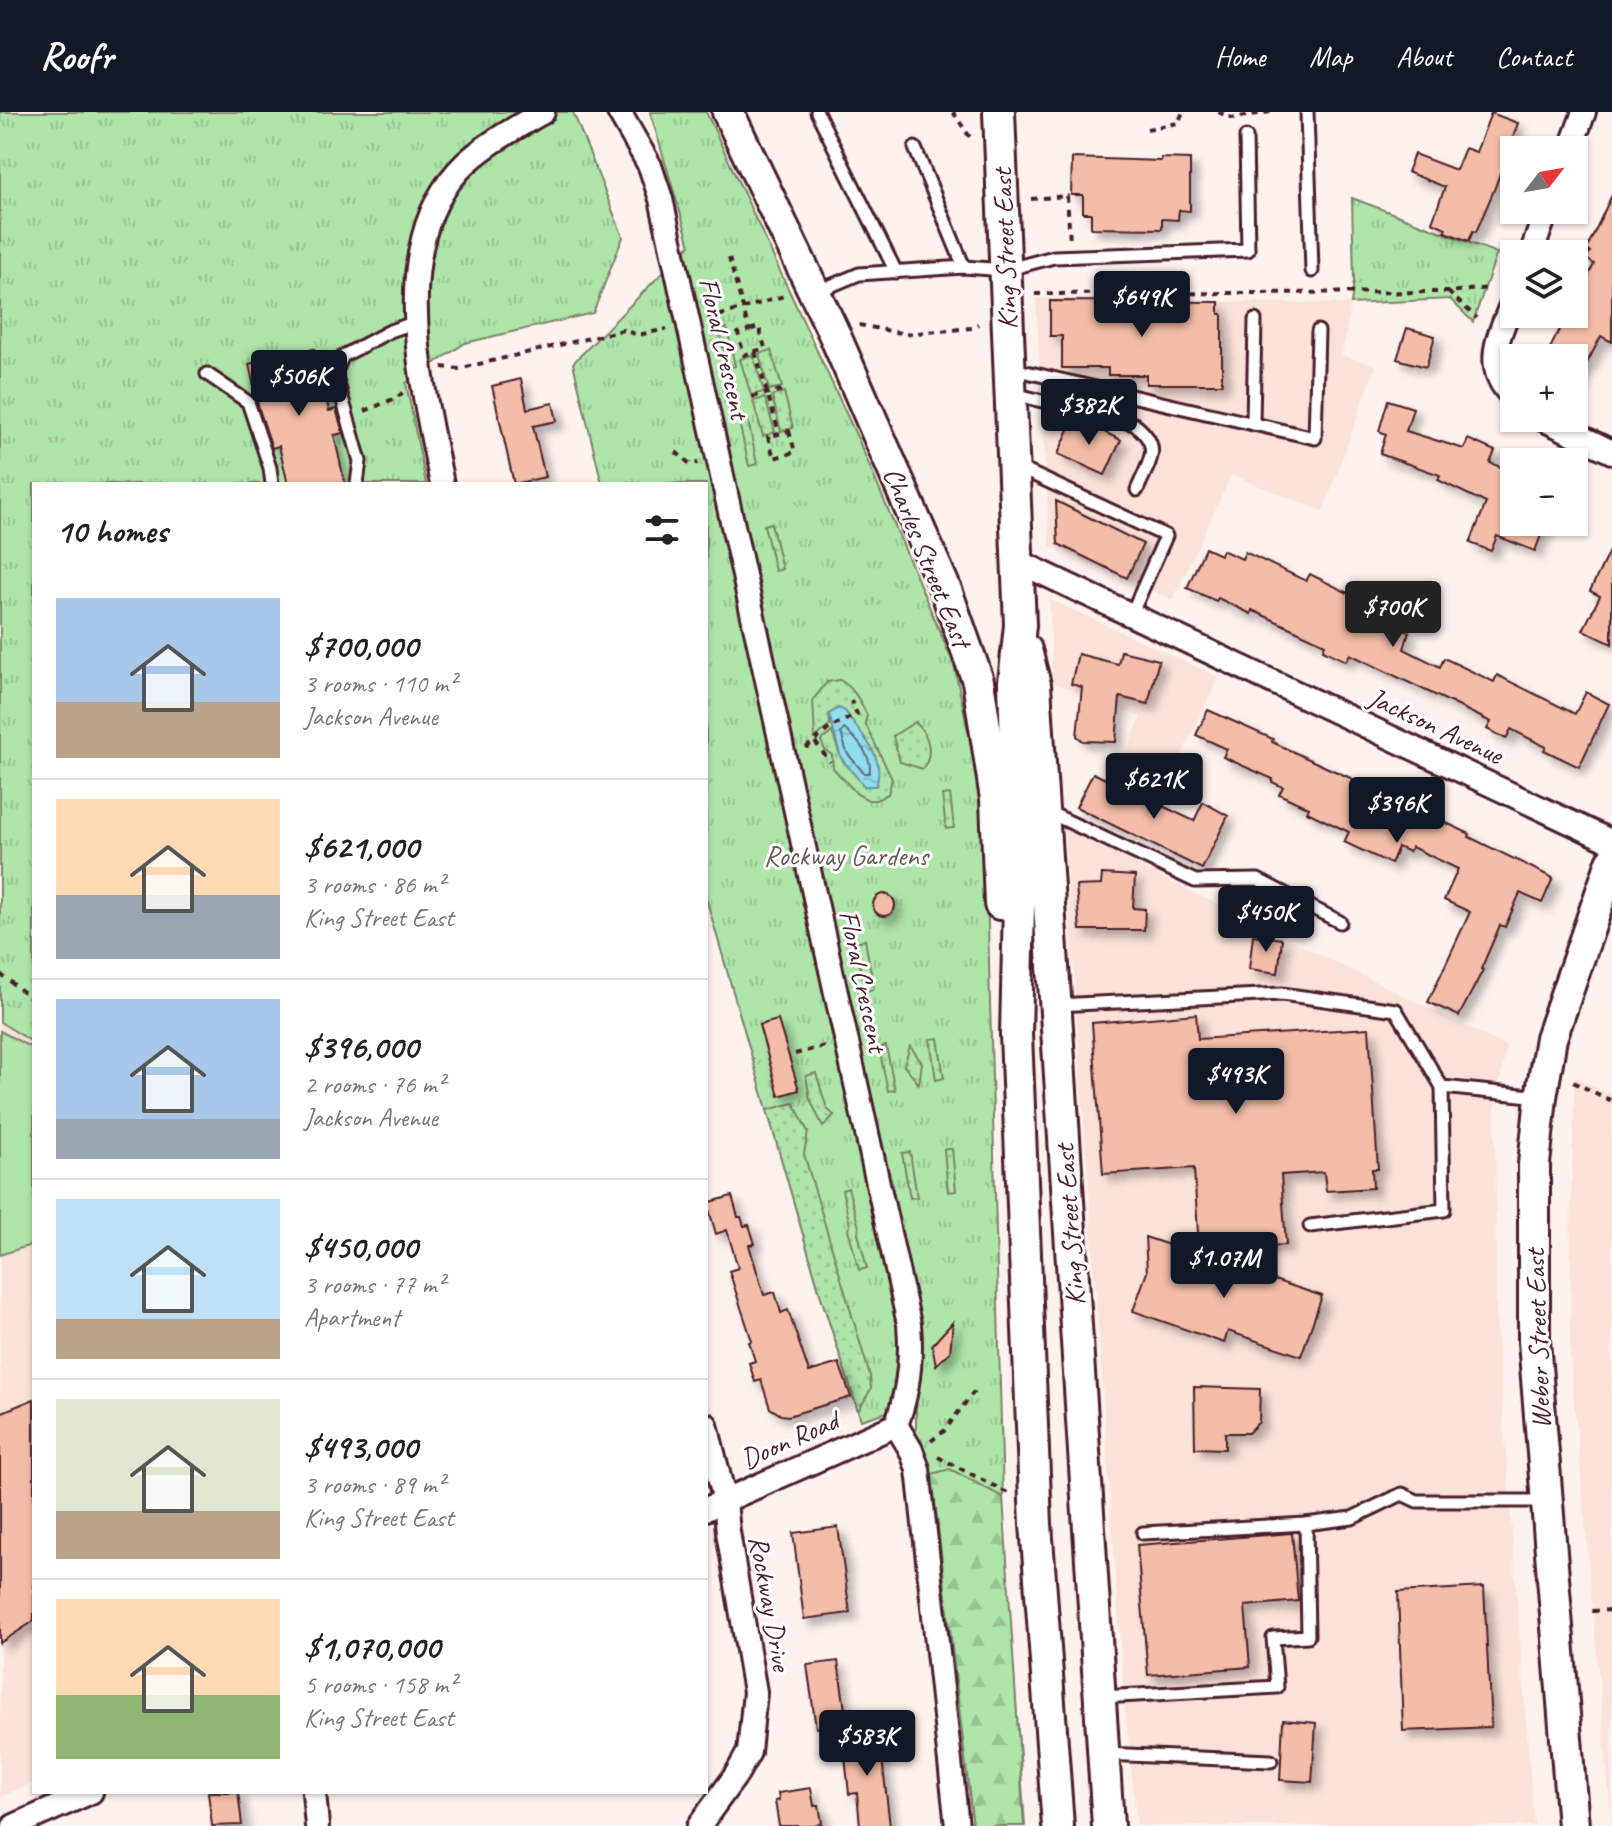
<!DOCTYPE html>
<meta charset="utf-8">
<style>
:root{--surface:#fff;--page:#f2f2f2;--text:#222;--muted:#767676;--line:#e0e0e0;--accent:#111827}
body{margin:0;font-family:Caveat,sans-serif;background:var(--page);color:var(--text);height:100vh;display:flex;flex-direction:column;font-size:30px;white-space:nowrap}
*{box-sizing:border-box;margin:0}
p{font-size:26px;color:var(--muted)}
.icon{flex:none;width:44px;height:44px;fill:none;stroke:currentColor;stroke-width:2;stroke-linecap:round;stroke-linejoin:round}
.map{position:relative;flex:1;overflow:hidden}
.panel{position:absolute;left:32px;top:370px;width:676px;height:1312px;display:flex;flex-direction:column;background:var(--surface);border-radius:0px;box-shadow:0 2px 6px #0004}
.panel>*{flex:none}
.needle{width:52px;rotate:59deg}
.tools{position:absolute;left:1500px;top:24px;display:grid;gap:16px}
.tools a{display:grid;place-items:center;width:88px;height:88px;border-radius:0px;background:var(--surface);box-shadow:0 2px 6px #0004;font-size:40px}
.price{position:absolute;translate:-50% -68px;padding:0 18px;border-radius:8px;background:var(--accent);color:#fff;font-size:26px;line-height:52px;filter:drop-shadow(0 2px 4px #0008)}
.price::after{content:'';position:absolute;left:50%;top:48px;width:24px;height:18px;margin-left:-12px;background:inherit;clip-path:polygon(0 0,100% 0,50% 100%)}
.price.current{background:#222;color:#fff}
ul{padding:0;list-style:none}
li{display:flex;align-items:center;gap:24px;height:200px;padding:0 24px}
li+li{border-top:2px solid var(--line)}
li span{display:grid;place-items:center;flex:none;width:224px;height:160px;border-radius:0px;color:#555}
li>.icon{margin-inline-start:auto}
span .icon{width:96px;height:96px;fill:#fffc;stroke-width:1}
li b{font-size:34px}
h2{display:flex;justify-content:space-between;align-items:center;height:96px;padding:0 24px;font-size:34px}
header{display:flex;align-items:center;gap:48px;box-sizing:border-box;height:112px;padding:0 40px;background:var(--accent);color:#fff}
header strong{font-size:38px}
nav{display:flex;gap:44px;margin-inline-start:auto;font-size:28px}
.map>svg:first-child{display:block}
.built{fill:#fae2d8}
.grass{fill:url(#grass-tufts);stroke:#7c826a;stroke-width:2}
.forest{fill:url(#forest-firs);stroke:#7c826a;stroke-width:2}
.garden{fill:url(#garden-dots);stroke:#7c826a;stroke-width:2}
.pitch{fill:#aee5a9;stroke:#7c826a;stroke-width:2}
.water{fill:url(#water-ripples);stroke:#7391a0;stroke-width:2}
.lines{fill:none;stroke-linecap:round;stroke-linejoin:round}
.shore{stroke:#666b79;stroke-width:2}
.building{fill:#f3bda7;stroke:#4a1f2b;stroke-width:2;filter:url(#shadow)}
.service-casing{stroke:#4a1f2b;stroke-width:17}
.minor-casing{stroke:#4a1f2b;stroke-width:28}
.secondary-casing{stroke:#4a1f2b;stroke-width:36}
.path{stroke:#4a1f2b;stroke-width:4;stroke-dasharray:6 6;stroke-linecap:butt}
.service{stroke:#fff;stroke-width:11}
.minor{stroke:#fff;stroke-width:22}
.secondary{stroke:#fff;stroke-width:30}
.labels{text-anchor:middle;stroke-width:6;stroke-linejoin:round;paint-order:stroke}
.street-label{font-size:28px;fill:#4a1f2b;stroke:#fff}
.park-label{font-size:28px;fill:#685a51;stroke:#fff}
</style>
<header>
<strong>Roofr</strong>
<nav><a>Home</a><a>Map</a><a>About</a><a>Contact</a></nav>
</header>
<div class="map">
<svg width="1612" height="1714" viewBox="0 0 1612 1714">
<defs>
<pattern id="grass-tufts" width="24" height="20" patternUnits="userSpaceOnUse" patternTransform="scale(2)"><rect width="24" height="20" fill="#aee5a9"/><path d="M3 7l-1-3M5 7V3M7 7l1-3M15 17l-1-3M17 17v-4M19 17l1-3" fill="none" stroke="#97c492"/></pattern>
<pattern id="forest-firs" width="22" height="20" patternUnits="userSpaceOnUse" patternTransform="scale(2)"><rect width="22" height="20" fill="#aee5a9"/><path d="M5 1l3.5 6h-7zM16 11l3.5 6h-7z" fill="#97c492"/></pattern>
<pattern id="garden-dots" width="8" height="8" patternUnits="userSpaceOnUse" patternTransform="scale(2)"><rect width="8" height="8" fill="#aee5a9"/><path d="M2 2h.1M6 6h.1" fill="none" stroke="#97c492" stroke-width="1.8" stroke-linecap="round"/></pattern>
<pattern id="water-ripples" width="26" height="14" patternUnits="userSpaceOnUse" patternTransform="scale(2)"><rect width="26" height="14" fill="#8fddee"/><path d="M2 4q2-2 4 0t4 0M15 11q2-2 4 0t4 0" fill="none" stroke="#7dbdcc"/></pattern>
<filter id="shadow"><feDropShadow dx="7" dy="7" stdDeviation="4" flood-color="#0004"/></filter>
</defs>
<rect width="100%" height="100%" fill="#fdf2ed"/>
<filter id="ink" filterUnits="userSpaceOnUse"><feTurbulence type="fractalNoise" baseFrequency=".0125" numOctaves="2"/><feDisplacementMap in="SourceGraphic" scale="16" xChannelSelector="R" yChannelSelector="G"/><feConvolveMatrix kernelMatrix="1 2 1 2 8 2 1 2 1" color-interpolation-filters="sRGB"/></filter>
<g filter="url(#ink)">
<!-- built -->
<g class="built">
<polygon points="1036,186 1351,192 1342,243 1376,254 1323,399 1231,363 1173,488 1050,434"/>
<polygon points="1049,487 1219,565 1161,686 1117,663 1141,605 1053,570"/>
<polygon points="1064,717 1506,934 1495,999 1496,1208 1534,1714 1137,1714 1123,1575"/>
<polygon points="0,910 34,931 34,1670 0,1685"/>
<polygon points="1575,965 1612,983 1612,1714 1570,1242 1571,1089"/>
</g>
<!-- grass -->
<g class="grass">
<polygon points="0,0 573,0 623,125 593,201 465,231 406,271 426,372 34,372 34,931 0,910"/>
<polygon points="650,0 706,0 858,327 954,553 985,697 1004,1426 1025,1714 973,1714 934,1382 916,1326 916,1291 861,1308 822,1188 706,786 706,372 602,372 573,251 690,133"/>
<polygon points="1352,86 1497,141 1473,210 1450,187 1351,192 1354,168"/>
</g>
<!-- forest -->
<polygon class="forest" points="950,1357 1003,1385 1024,1714 973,1714 934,1382 928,1363"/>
<!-- garden -->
<g class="garden">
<polygon points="727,216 735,254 728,256 719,218"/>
<polygon points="771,238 782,275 769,278 759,242"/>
<polygon points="753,243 764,280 751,283 740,247"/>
<polygon points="784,280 793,316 781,319 772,284"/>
<polygon points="765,286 775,320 763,324 753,289"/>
<polygon points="748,308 757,352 749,354 739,310"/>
<polygon points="771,411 782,457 775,459 764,413"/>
<path d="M840,568C854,576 860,589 867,603L865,611L892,667L888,682L876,688H868L857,682L833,656L832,643L825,638L821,629L832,620L841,646L864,674L867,629L845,599L829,602L830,613L815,626L813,588L827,570Z"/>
<path d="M915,610C929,623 934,640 923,657L900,650L893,624Z"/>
<polygon points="950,682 954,716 946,717 942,683"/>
<polygon points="865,828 874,877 865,879 855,830"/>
<polygon points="938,926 944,966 936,968 930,927"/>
<polygon points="886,934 895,978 888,979 879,936"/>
<polygon points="910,934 922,951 919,972 904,954"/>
<polygon points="816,961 827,997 834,1003 823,1015 810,987 806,964"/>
<polygon points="794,991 808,1020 804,1042 870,1264 871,1277 858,1299 822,1188 767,998"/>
<polygon points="944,1037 952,1037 956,1079 948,1080"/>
<polygon points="910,1040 917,1085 910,1086 902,1041"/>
<polygon points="848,1076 859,1115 858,1121 867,1156 859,1158 848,1117 850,1113 842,1078"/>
</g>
<!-- pitch -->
<polygon class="pitch" points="0,919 34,937 34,1132 0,1143"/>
<!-- water -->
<path class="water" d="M839,596L845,599C860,623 887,643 876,674H864L841,646L829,602Z"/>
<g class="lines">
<!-- shore -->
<path class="shore" d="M844,617C856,626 874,646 869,661H864L847,641L841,621Z"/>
</g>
<!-- building -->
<g class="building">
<polygon points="1491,1 1518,11 1494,78 1476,120 1473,119 1469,129 1445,120 1446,116 1432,110 1445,75 1407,60 1414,42 1456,58 1465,36 1476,40"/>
<polygon points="1072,46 1161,49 1161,46 1190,47 1190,99 1179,98 1178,108 1162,107 1162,117 1091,116 1091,101 1083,101 1083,83 1071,83"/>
<polygon points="1612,83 1612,230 1601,224 1574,276 1574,246 1559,246 1548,240 1562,213 1564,214 1569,202 1574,202 1574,193 1594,152 1586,147 1590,140 1586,138"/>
<polygon points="1050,189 1219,190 1219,202 1222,202 1222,272 1146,272 1146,263 1108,263 1108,256 1062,256 1062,224 1050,224"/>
<polygon points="1407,216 1435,224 1426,255 1397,247"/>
<polygon points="314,237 329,299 336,297 343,321 334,323 345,372 288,372 279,334 272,336 259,297 249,252"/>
<polygon points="521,267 527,297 553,291 557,309 533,314 545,365 514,372 492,274"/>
<polygon points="1388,288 1413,296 1406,319 1464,337 1468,327 1495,339 1490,351 1514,360 1514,410 1546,410 1535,439 1497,424 1491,439 1470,431 1486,391 1438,368 1440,363 1380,342 1386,322 1379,319"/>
<polygon points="1074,306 1121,328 1105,363 1058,342"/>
<polygon points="1056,389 1143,432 1127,466 1058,432"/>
<polygon points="1612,433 1612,532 1583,518 1600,484 1590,479"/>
<polygon points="1205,436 1220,443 1222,438 1242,447 1245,440 1306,469 1310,462 1368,491 1374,479 1403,493 1393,513 1409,520 1404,537 1440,555 1444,546 1494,570 1497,563 1575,602 1586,580 1609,592 1579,655 1544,638 1546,635 1511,617 1506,627 1487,617 1491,610 1350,542 1346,549 1323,538 1325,532 1252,498 1251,502 1218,486 1216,489 1187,476"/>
<polygon points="1121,539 1159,548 1148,592 1120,585 1116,630 1083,629 1077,624 1082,575 1071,572 1078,542 1118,552"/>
<polygon points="1208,598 1273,627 1272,630 1328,656 1428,700 1427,702 1470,722 1469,725 1553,766 1542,791 1520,781 1505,815 1500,813 1481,857 1483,858 1459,904 1428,890 1470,800 1444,788 1458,757 1412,735 1409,740 1398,735 1391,752 1344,730 1349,720 1307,700 1309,696 1279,682 1283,675 1272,670 1273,667 1223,645 1227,637 1196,623"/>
<polygon points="1093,661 1194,709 1203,690 1228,704 1202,757 1076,695"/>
<polygon points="1102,762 1135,764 1133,796 1145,797 1144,818 1080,818 1076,774 1101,773"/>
<circle cx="884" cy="793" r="11"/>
<polygon points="1253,823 1282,827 1278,861 1249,857"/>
<polygon points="1196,902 1198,927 1369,916 1378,1057 1372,1057 1373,1076 1326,1079 1324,1060 1281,1063 1286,1133 1199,1138 1194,1056 1103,1062 1092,911"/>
<polygon points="778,908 799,978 779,984 759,913"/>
<polygon points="732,1084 738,1105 741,1105 744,1114 749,1113 755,1132 749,1133 764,1183 775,1180 781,1201 788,1198 809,1260 839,1251 851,1285 788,1304 781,1303 770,1296 761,1268 755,1270 749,1251 755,1249 749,1230 752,1229 729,1159 738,1156 727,1118 716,1122 707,1091"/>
<polygon points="1145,1125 1322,1184 1301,1244 1228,1219 1224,1231 1133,1199 1147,1160"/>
<polygon points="953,1210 950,1240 936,1253 932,1233"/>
<polygon points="1194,1275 1260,1277 1259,1310 1248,1321 1225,1321 1225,1337 1195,1336"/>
<polygon points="34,1287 34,1509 0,1531 0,1301"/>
<polygon points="838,1415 850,1501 804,1507 793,1421"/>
<polygon points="1292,1421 1298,1489 1245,1494 1250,1555 1148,1563 1137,1433"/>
<polygon points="1484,1475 1491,1615 1403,1619 1398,1480"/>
<polygon points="838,1549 847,1612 816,1616 807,1553"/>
<polygon points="1283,1608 1316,1611 1312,1670 1280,1668"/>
<polygon points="879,1621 890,1714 860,1714 857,1681 849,1682 843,1625"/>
<polygon points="811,1676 814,1694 819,1693 822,1711 815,1714 779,1714 775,1689 779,1688 778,1681"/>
<polygon points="208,1680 238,1680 242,1713 212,1714"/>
</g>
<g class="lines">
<defs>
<g id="service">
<polyline points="817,0 896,160"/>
<polyline points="1307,0 1312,159"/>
<polyline points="915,36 964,155"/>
<polyline points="816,180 859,162 964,155 1005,158 1054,145 1248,138 1246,25"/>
<polyline points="1013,257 1315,326 1318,219"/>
<polyline points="207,262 248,290 270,356 272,372"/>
<path d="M1014,282L1134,312C1164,335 1149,349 1137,378"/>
<polyline points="1253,312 1255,208"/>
<polyline points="1017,355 1166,424 1131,503"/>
<polyline points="357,372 360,349 335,261 343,244 390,219 416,210"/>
<polyline points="1046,699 1195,769 1258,768 1340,810"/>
<polyline points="1056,893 1282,882 1396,898 1442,975 1541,985"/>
<polyline points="1310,1114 1444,1098 1442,975"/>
<polyline points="1143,1421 1306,1412 1352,1406 1402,1382 1417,1389 1546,1389"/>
<polyline points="1102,1585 1277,1575 1273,1526 1308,1524 1306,1412"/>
<polyline points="1104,1642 1271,1649"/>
</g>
<g id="minor">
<path d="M619,0L650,54L661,87L909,1212C912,1247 909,1279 896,1313"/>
<polyline points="1570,38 1584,0"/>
<polyline points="1531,142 1547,98"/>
<path d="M1514,186C1500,222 1480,255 1514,286"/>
<polyline points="1541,306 1612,340"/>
<path d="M442,372C424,279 386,139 458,59C481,34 514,17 543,0"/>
<polyline points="1017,449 1612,730"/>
<polyline points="896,1313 911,1338 918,1357 957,1714"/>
<polyline points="706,1397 896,1313"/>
<polyline points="314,1680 317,1714"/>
<polyline points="14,1714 91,1680"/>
<polyline points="699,1714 736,1663 749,1640 755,1580 728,1420 725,1389 706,1313"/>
</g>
<g id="secondary">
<polyline points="728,0 832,217 947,481 978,569 996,687 1000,792"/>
<polyline points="999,0 1020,513 1014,570 1020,749 1016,922 1036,1412 1058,1714"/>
<polyline points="1026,538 1035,573 1108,1714"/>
<polyline points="1573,1714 1534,1229 1534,1052 1541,985 1551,926 1612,750"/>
</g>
</defs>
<!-- service casing -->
<use href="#service" class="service-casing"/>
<!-- minor casing -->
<use href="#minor" class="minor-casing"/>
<!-- secondary casing -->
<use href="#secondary" class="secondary-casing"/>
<!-- path -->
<g class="path">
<polyline points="953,0 973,30"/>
<polyline points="1218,0 1232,6 1271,0"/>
<polyline points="1147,17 1178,11 1183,0"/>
<polyline points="1031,87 1067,84 1070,130"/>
<polyline points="729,146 749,218 738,221 744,243 765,236 759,215 749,218"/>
<polyline points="1448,180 1477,206"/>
<polyline points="1035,182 1448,180 1489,176"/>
<polyline points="708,207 787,183"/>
<polyline points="859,213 906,222 972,216 978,212"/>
<polyline points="755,240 779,321"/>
<polyline points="442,255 458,257 623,218 638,223 667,217"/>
<polyline points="752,285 782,278"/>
<polyline points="365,299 398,285 403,280"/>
<polygon points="789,319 795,340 774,346 768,325"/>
<polyline points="676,340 690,352 698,351"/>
<polyline points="815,630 830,650"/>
<polyline points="806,636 830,616 857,602 851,589"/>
<polyline points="0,862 34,888"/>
<polyline points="795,942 825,934"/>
<polyline points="1573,970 1612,989"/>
<polyline points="931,1329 944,1319 976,1277"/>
<polyline points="938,1345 1008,1381"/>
<polyline points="1592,1499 1612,1498"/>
</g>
<!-- service -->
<use href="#service" class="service"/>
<!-- minor -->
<use href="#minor" class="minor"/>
<!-- secondary -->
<use href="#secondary" class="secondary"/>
</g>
</g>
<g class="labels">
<!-- street labels -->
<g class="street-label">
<text transform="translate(1004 137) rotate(-92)" y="10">King Street East</text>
<text transform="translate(725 236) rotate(77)" y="10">Floral Crescent</text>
<text transform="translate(928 445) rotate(68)" y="10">Charles Street East</text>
<text transform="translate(1436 613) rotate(25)" y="10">Jackson Avenue</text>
<text transform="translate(864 869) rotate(78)" y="10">Floral Crescent</text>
<text transform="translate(1069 1113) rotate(-94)" y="10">King Street East</text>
<text transform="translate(1537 1227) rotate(-92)" y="10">Weber Street East</text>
<text transform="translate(789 1327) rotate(-24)" y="10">Doon Road</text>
<text transform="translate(771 1491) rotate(80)" y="10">Rockway Drive</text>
</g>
<!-- park labels -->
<g class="park-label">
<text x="846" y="753">Rockway Gardens</text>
</g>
</g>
</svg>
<div class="tools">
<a><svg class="needle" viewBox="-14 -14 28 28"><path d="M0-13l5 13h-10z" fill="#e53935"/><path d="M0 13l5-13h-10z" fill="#767676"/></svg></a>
<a><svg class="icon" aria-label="layers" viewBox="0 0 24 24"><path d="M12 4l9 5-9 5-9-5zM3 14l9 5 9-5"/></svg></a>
<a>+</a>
<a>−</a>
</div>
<b class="price" style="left:1142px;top:227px">$649K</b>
<b class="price" style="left:299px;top:306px">$506K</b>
<b class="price" style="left:1089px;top:335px">$382K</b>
<b class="price current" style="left:1393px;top:537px">$700K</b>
<b class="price" style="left:1154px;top:709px">$621K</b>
<b class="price" style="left:1397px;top:733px">$396K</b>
<b class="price" style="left:1266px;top:842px">$450K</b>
<b class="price" style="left:1236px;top:1004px">$493K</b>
<b class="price" style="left:1224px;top:1188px">$1.07M</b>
<b class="price" style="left:867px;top:1666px">$583K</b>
<section class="panel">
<h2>10 homes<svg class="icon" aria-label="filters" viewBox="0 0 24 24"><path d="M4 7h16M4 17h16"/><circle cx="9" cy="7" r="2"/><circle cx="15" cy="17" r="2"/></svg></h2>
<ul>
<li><span style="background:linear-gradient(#a9c7e8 65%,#b9a48a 0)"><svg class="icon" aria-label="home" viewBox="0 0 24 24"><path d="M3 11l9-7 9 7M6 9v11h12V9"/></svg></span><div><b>$700,000</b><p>3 rooms · 110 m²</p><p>Jackson Avenue</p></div></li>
<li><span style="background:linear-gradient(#ffd9b3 60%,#9aa5b1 0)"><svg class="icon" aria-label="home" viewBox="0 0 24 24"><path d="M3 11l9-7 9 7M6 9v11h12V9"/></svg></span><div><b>$621,000</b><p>3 rooms · 86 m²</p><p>King Street East</p></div></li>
<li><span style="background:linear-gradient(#a9c7e8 75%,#9aa5b1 0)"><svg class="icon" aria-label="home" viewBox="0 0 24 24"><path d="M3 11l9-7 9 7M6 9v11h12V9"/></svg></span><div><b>$396,000</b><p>2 rooms · 76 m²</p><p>Jackson Avenue</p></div></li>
<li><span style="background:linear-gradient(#bfe0f5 75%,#b9a48a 0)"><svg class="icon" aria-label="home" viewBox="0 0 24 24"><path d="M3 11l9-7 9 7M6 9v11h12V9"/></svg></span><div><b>$450,000</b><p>3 rooms · 77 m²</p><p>Apartment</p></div></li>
<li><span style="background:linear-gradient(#dfe7d0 70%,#b9a48a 0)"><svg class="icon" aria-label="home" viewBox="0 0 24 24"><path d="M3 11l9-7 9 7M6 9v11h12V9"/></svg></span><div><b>$493,000</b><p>3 rooms · 89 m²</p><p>King Street East</p></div></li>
<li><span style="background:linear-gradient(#ffd9b3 60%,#8fb573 0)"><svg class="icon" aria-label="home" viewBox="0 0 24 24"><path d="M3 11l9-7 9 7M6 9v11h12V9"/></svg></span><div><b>$1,070,000</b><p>5 rooms · 158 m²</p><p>King Street East</p></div></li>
</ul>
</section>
</div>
